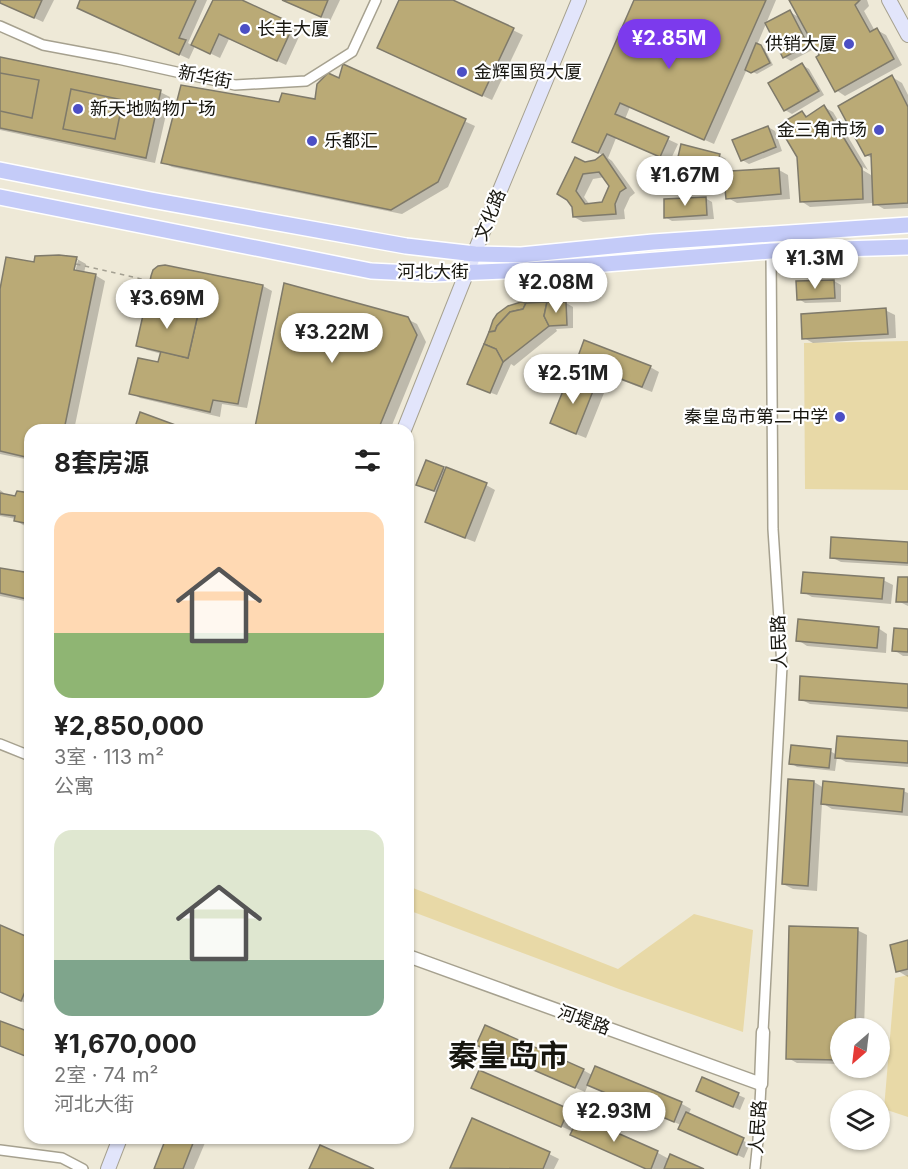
<!DOCTYPE html>
<html lang="zh">
<meta charset="utf-8">
<style>
:root{--surface:#fff;--page:#f2f2f2;--text:#222;--muted:#767676;--accent:#7c3aed}
body{margin:0;font-family:Inter,"Noto Sans SC",sans-serif;background:var(--page);color:var(--text);height:100vh;display:flex;flex-direction:column;font-size:22px;white-space:nowrap}
*{box-sizing:border-box;margin:0}
p{font-size:20px;color:var(--muted)}
.icon{flex:none;width:33px;height:33px;fill:none;stroke:currentColor;stroke-width:2;stroke-linecap:round;stroke-linejoin:round}
.map{position:relative;flex:1;overflow:hidden}
.side{position:absolute;left:24px;top:424px;width:390px;height:720px;display:flex;flex-direction:column;background:var(--surface);border-radius:18px;box-shadow:0 2px 4px #0004}
.side>*{flex:none}
.needle{width:39px;rotate:208deg}
.controls{position:absolute;left:830px;top:1018px;display:grid;gap:12px}
.controls a{display:grid;place-items:center;width:60px;height:60px;border-radius:50%;background:var(--surface);box-shadow:0 2px 4px #0004;font-size:30px}
.price{position:absolute;translate:-50% -51px;padding:0 14px;border-radius:21px;background:#fff;color:#222;font-size:20px;line-height:39px;filter:drop-shadow(0 2px 3px #0008)}
.price::after{content:'';position:absolute;left:50%;top:36px;width:18px;height:14px;margin-left:-9px;background:inherit;clip-path:polygon(0 0,100% 0,50% 100%)}
.price.selected{background:var(--accent);color:#fff}
ul{padding:0;list-style:none}
li{display:grid;align-content:center;gap:12px;height:318px;padding:0 30px}
li span{display:grid;place-items:center;height:186px;border-radius:18px;color:#555}
li>.icon{margin-inline-start:auto}
span .icon{width:108px;height:108px;fill:#fffc;stroke-width:1}
li b{font-size:26px}
h2{display:flex;justify-content:space-between;align-items:center;height:72px;padding:0 30px;font-size:26px}
.map>svg:first-child{display:block}
.green{fill:#e8d9a7}
.shadow{fill:#0003;fill-rule:evenodd}
.building{fill:#baaa76;stroke:#7f7a6a;stroke-width:1.5;fill-rule:evenodd}
.lines{fill:none;stroke-linecap:round;stroke-linejoin:round}
.minor-casing{stroke:#a6a18f;stroke-width:12}
.tertiary-casing{stroke:#a6a18f;stroke-width:15}
.secondary-casing{stroke:#a6a18f;stroke-width:16}
.primary-casing{stroke:#fff;stroke-width:18}
.path{stroke:#a4a092;stroke-width:1.5;stroke-dasharray:4.5 4.5;stroke-linecap:butt}
.minor{stroke:#fff;stroke-width:9}
.tertiary{stroke:#fff;stroke-width:12}
.secondary{stroke:#e2e5fb;stroke-width:14}
.primary{stroke:#c4cbf8;stroke-width:15}
.poi-dot{fill:#4c4fc5;stroke:#fff;stroke-width:2}
.labels{text-anchor:middle;stroke-width:4.5;stroke-linejoin:round;paint-order:stroke}
.poi-label{font-size:18px;fill:#17160f;stroke:#fff;text-anchor:start}
.street-label{font-size:18px;fill:#17160f;stroke:#fff}
.town-label{font-size:30px;font-weight:bold;fill:#17160f;stroke:#fff}
</style>
<div class="map">
<svg width="908" height="1169" viewBox="0 0 908 1169">
<rect width="100%" height="100%" fill="#eee9d7"/>
<!-- green -->
<g class="green">
<polygon points="908,341 908,490 805,489 804,343"/>
<polygon points="408,886 618,969 694,914 753,930 743,1032 619,989 408,910"/>
<polygon points="908,975 908,1117 884,1109 895,978"/>
</g>
<!-- shadow -->
<g class="shadow">
<polygon points="0,0 54,0 43,22 0,2"/>
<polygon points="82,0 207,0 188,43 193,46 214,0 238,0 302,30 286,65 229,39 220,58 195,46 189,59 88,12"/>
<polygon points="282,0 340,0 330,21"/>
<polygon points="401,0 450,0 523,35 492,100 388,53"/>
<path d="M636,0H776L757,45L765,49L773,65L757,74L747,69L714,144L630,107L625,119L678,144L670,161L616,138L608,158L612,161L635,193L630,197L624,210L625,219L583,222L574,217V207L568,199L584,164L596,161L603,155L583,146ZM605,177L611,186L603,204L590,205L584,197L593,179Z"/>
<polygon points="791,0 867,0 869,6 864,11 875,31 877,30 886,35 902,65 845,96 836,90 821,56 813,40 810,42 814,49 791,61 784,57 790,12 800,18"/>
<polygon points="0,59 160,92 170,97 155,163 0,130"/>
<polygon points="802,65 809,69 824,95 792,114 785,110"/>
<polygon points="344,66 475,126 448,187 402,214 172,167 163,162 280,104 316,101 340,80"/>
<polygon points="892,77 902,83 908,95 908,208 884,209 872,202 872,203 810,207 801,201 802,113 809,117 824,107 833,112 868,170 856,163 854,165 871,175 874,179 872,158 866,155"/>
<polygon points="768,127 775,131 782,151 749,164 742,160"/>
<polygon points="719,155 726,159 723,170 686,160 680,156"/>
<polygon points="779,170 788,175 790,199 737,203 728,198"/>
<polygon points="705,198 712,202 714,219 672,221 665,217"/>
<path d="M77,259L86,264L84,273L95,275L105,281L74,430H30V460L0,454V296L35,263ZM75,260H78L74,277H71Z"/>
<polygon points="834,281 841,285 841,302 805,303 799,299"/>
<polygon points="263,286 272,291 247,408 222,404 220,417 140,398 131,393 159,364 162,354 147,350 138,345"/>
<polygon points="566,303 573,307 573,328 556,329 557,331 514,366 511,364 497,395 475,387"/>
<polygon points="885,310 895,315 896,338 813,343 804,338"/>
<polygon points="407,319 417,324 426,342 390,430 265,430 257,426"/>
<polygon points="578,361 650,367 659,372 652,392 587,367"/>
<polygon points="570,378 595,387 604,393 586,438 561,428 552,422"/>
<polygon points="141,414 185,430 135,430"/>
<polygon points="443,468 486,485 495,490 475,542 436,527 426,522 438,493 425,488"/>
<polygon points="0,490 4,493 4,495 16,498 30,495 30,527 25,526 16,521 16,519 0,516"/>
<polygon points="908,543 908,566 841,562 831,557"/>
<polygon points="0,569 30,575 30,602 0,596"/>
<polygon points="908,579 908,606 898,601"/>
<polygon points="883,580 893,585 891,604 812,597 803,592"/>
<polygon points="878,628 887,634 886,653 807,646 798,640"/>
<polygon points="908,630 908,656 903,656 894,650"/>
<polygon points="908,685 908,712 810,704 800,699"/>
<polygon points="908,742 908,767 846,762 837,757 835,771 797,767 791,763 830,751 837,755"/>
<polygon points="814,782 824,788 903,791 908,793 908,816 832,809 822,803 817,891 793,889 783,884"/>
<polygon points="0,927 30,940 30,1005 0,992"/>
<polygon points="857,930 867,935 864,1029 840,1029 840,1064 797,1063 788,1058"/>
<polygon points="908,942 908,977 898,971"/>
<polygon points="487,1049 583,1070 592,1075 596,1068 682,1104 691,1109 688,1115 750,1144 744,1158 687,1132 681,1125 598,1090 588,1085 585,1092"/>
<polygon points="479,1072 569,1110 578,1115 577,1117 658,1153 669,1159 701,1169 647,1169 574,1132 482,1092"/>
<polygon points="702,1079 745,1098 740,1110 704,1094"/>
<polygon points="473,1120 549,1154 559,1159 554,1169 455,1169 452,1168"/>
<polygon points="168,1138 207,1138 194,1169 155,1169"/>
</g>
<!-- building -->
<g class="building">
<polygon points="0,0 42,0 34,18 0,3"/>
<polygon points="80,0 196,0 179,38 186,40 179,55 77,8"/>
<polygon points="213,0 242,0 294,24 277,61 219,34 210,54 191,45"/>
<polygon points="282,0 328,0 321,17"/>
<polygon points="399,0 453,0 514,28 482,96 377,48"/>
<polygon points="634,0 766,0 704,140 620,103 615,114 669,137 660,157 607,134 598,153 572,142"/>
<polygon points="789,0 860,0 855,5 870,32 877,28 894,59 835,92 816,57 819,55"/>
<polygon points="790,10 808,45 783,58 765,23"/>
<polygon points="756,43 761,45 770,63 751,73 745,70"/>
<polygon points="0,57 161,90 146,158 0,128"/>
<polygon points="802,63 819,91 784,111 768,83"/>
<polygon points="343,64 466,119 438,182 391,210 161,163 181,85 279,102 282,93 315,99 317,84 328,73 339,78"/>
<polygon points="0,73 39,80 32,118 0,111"/>
<polygon points="892,75 908,107 908,203 873,205 871,154 865,156 838,106"/>
<polygon points="71,89 123,100 115,139 63,129"/>
<polygon points="824,105 862,168 863,199 800,202 797,157 778,125 802,111 806,117"/>
<polygon points="768,126 776,147 741,161 732,140"/>
<polygon points="681,144 720,154 716,167 678,157"/>
<path d="M603,154L626,188L620,192L615,204L616,214L573,217L572,207L567,200L557,194L575,157L585,162L595,160ZM599,172L609,186L602,202L585,204L576,191L583,174Z"/>
<polygon points="779,168 781,194 726,199 724,179 730,171"/>
<polygon points="706,197 707,215 664,218 664,199"/>
<polygon points="59,255 77,257 74,270 96,274 64,430 30,430 30,458 0,451 0,289 6,257 34,262 35,256"/>
<polygon points="165,265 263,285 238,404 213,400 210,412 129,394 138,358 158,362 161,351 188,358 198,314 146,302 151,276 153,270 158,266"/>
<polygon points="834,280 835,298 797,300 796,281"/>
<polygon points="284,283 408,317 417,335 378,430 264,430 255,427"/>
<polygon points="146,302 198,314 188,358 136,346"/>
<polygon points="521,302 526,303 523,309 510,312 497,326 495,331 489,332 493,320 497,314 508,306"/>
<polygon points="547,302 544,316 549,326 503,362 496,349 484,344 489,332 495,331 497,326 510,312 523,309 526,303"/>
<polygon points="547,302 566,302 567,325 549,326 544,316"/>
<polygon points="886,308 888,334 802,339 801,314"/>
<polygon points="584,340 651,366 642,387 576,362"/>
<polygon points="484,344 496,349 503,362 490,393 467,384"/>
<polygon points="569,376 595,386 576,434 550,423"/>
<polygon points="140,412 189,430 134,430"/>
<polygon points="426,460 444,467 434,491 416,485"/>
<polygon points="446,467 487,483 465,538 425,522"/>
<polygon points="17,491 30,493 30,524 14,521 15,516 0,514 0,493 15,496"/>
<polygon points="831,537 908,542 908,563 830,558"/>
<polygon points="0,568 30,573 30,584 27,599 0,593"/>
<polygon points="803,572 884,578 882,599 801,593"/>
<polygon points="898,577 908,577 908,602 896,602"/>
<polygon points="798,619 879,627 877,648 796,641"/>
<polygon points="894,628 908,629 908,652 892,651"/>
<polygon points="800,676 908,684 908,708 799,700"/>
<polygon points="837,736 908,741 908,763 835,758"/>
<polygon points="791,745 831,749 829,768 789,764"/>
<polygon points="788,779 814,781 808,886 782,884"/>
<polygon points="823,781 904,789 902,812 821,804"/>
<polygon points="0,925 30,938 30,980 21,1001 0,992"/>
<polygon points="789,926 858,928 855,1029 840,1029 840,1060 786,1059"/>
<polygon points="908,940 908,969 896,972 890,945"/>
<polygon points="0,1021 30,1032 30,1058 0,1046"/>
<polygon points="485,1025 584,1069 575,1088 476,1045"/>
<polygon points="595,1066 682,1102 674,1122 587,1085"/>
<polygon points="479,1070 569,1109 561,1127 471,1088"/>
<polygon points="702,1077 739,1093 733,1107 696,1091"/>
<polygon points="686,1112 744,1138 737,1155 678,1129"/>
<polygon points="579,1116 658,1151 651,1169 646,1169 570,1135"/>
<polygon points="472,1118 550,1152 543,1169 450,1168"/>
<polygon points="166,1138 195,1138 183,1169 154,1169"/>
<polygon points="320,1145 374,1169 309,1169"/>
<polygon points="670,1154 704,1169 664,1169"/>
</g>
<g class="lines">
<defs>
<g id="minor">
<polyline points="0,26 43,45 118,59 235,85 306,81 352,52 376,0"/>
<polyline points="0,744 30,756"/>
<polyline points="763,1032 782,666 773,529 771,251"/>
<polyline points="0,1150 62,1158 83,1169"/>
<polyline points="755,1169 758,1140 761,1084"/>
</g>
<polyline id="tertiary" points="408,956 761,1084 763,1032"/>
<g id="secondary">
<polyline points="889,0 908,35"/>
<polyline points="404,430 486,224 579,0"/>
<polyline points="108,1169 120,1138"/>
</g>
<g id="primary">
<polyline points="0,170 151,200 406,246 475,254 521,255 653,242 908,225"/>
<polyline points="0,197 371,271 432,274 529,270 771,251 908,247"/>
</g>
</defs>
<!-- minor casing -->
<use href="#minor" class="minor-casing"/>
<!-- tertiary casing -->
<use href="#tertiary" class="tertiary-casing"/>
<!-- secondary casing -->
<use href="#secondary" class="secondary-casing"/>
<!-- primary casing -->
<use href="#primary" class="primary-casing"/>
<!-- path -->
<polyline class="path" points="76,264 150,281"/>
<!-- minor -->
<use href="#minor" class="minor"/>
<!-- tertiary -->
<use href="#tertiary" class="tertiary"/>
<!-- secondary -->
<use href="#secondary" class="secondary"/>
<!-- primary -->
<use href="#primary" class="primary"/>
</g>
<!-- markers -->
<g class="poi-dot">
<circle cx="245" cy="29" r="6"/>
<circle cx="849" cy="44" r="6"/>
<circle cx="462" cy="72" r="6"/>
<circle cx="78" cy="109" r="6"/>
<circle cx="879" cy="130" r="6"/>
<circle cx="312" cy="141" r="6"/>
<circle cx="840" cy="417" r="6"/>
</g>
<g class="labels">
<!-- poi labels -->
<g class="poi-label">
<text x="257" y="35">长丰大厦</text>
<text x="837" y="50" text-anchor="end">供销大厦</text>
<text x="474" y="78">金辉国贸大厦</text>
<text x="90" y="115">新天地购物广场</text>
<text x="867" y="136" text-anchor="end">金三角市场</text>
<text x="324" y="147">乐都汇</text>
<text x="828" y="423" text-anchor="end">秦皇岛市第二中学</text>
</g>
<!-- street labels -->
<g class="street-label">
<text transform="translate(205 77) rotate(11)" y="6">新华街</text>
<text transform="translate(490 215) rotate(-68)" y="6">文化路</text>
<text x="433" y="278">河北大街</text>
<text transform="translate(779 642) rotate(-92)" y="6">人民路</text>
<text transform="translate(584 1020) rotate(20)" y="6">河堤路</text>
<text transform="translate(758 1127) rotate(-86)" y="6">人民路</text>
</g>
<!-- town labels -->
<g class="town-label">
<text x="508" y="1066">秦皇岛市</text>
</g>
</g>
</svg>
<div class="controls">
<a><svg class="needle" viewBox="-14 -14 28 28"><path d="M0-13l5 13h-10z" fill="#e53935"/><path d="M0 13l5-13h-10z" fill="#767676"/></svg></a>
<a><svg class="icon" aria-label="layers" viewBox="0 0 24 24"><path d="M12 4l9 5-9 5-9-5zM3 14l9 5 9-5"/></svg></a>
</div>
<b class="price selected" style="left:669px;top:70px">¥2.85M</b>
<b class="price" style="left:685px;top:207px">¥1.67M</b>
<b class="price" style="left:815px;top:290px">¥1.3M</b>
<b class="price" style="left:556px;top:314px">¥2.08M</b>
<b class="price" style="left:167px;top:330px">¥3.69M</b>
<b class="price" style="left:332px;top:364px">¥3.22M</b>
<b class="price" style="left:573px;top:405px">¥2.51M</b>
<b class="price" style="left:614px;top:1143px">¥2.93M</b>
<section class="side">
<h2>8套房源<svg class="icon" aria-label="filters" viewBox="0 0 24 24"><path d="M4 7h16M4 17h16"/><circle cx="9" cy="7" r="2"/><circle cx="15" cy="17" r="2"/></svg></h2>
<ul>
<li><span style="background:linear-gradient(#ffd9b3 65%,#8fb573 0)"><svg class="icon" aria-label="home" viewBox="0 0 24 24"><path d="M3 11l9-7 9 7M6 9v11h12V9"/></svg></span><div><b>¥2,850,000</b><p>3室 · 113 m²</p><p>公寓</p></div></li>
<li><span style="background:linear-gradient(#dfe7d0 70%,#7fa58c 0)"><svg class="icon" aria-label="home" viewBox="0 0 24 24"><path d="M3 11l9-7 9 7M6 9v11h12V9"/></svg></span><div><b>¥1,670,000</b><p>2室 · 74 m²</p><p>河北大街</p></div></li>
</ul>
</section>
</div>
